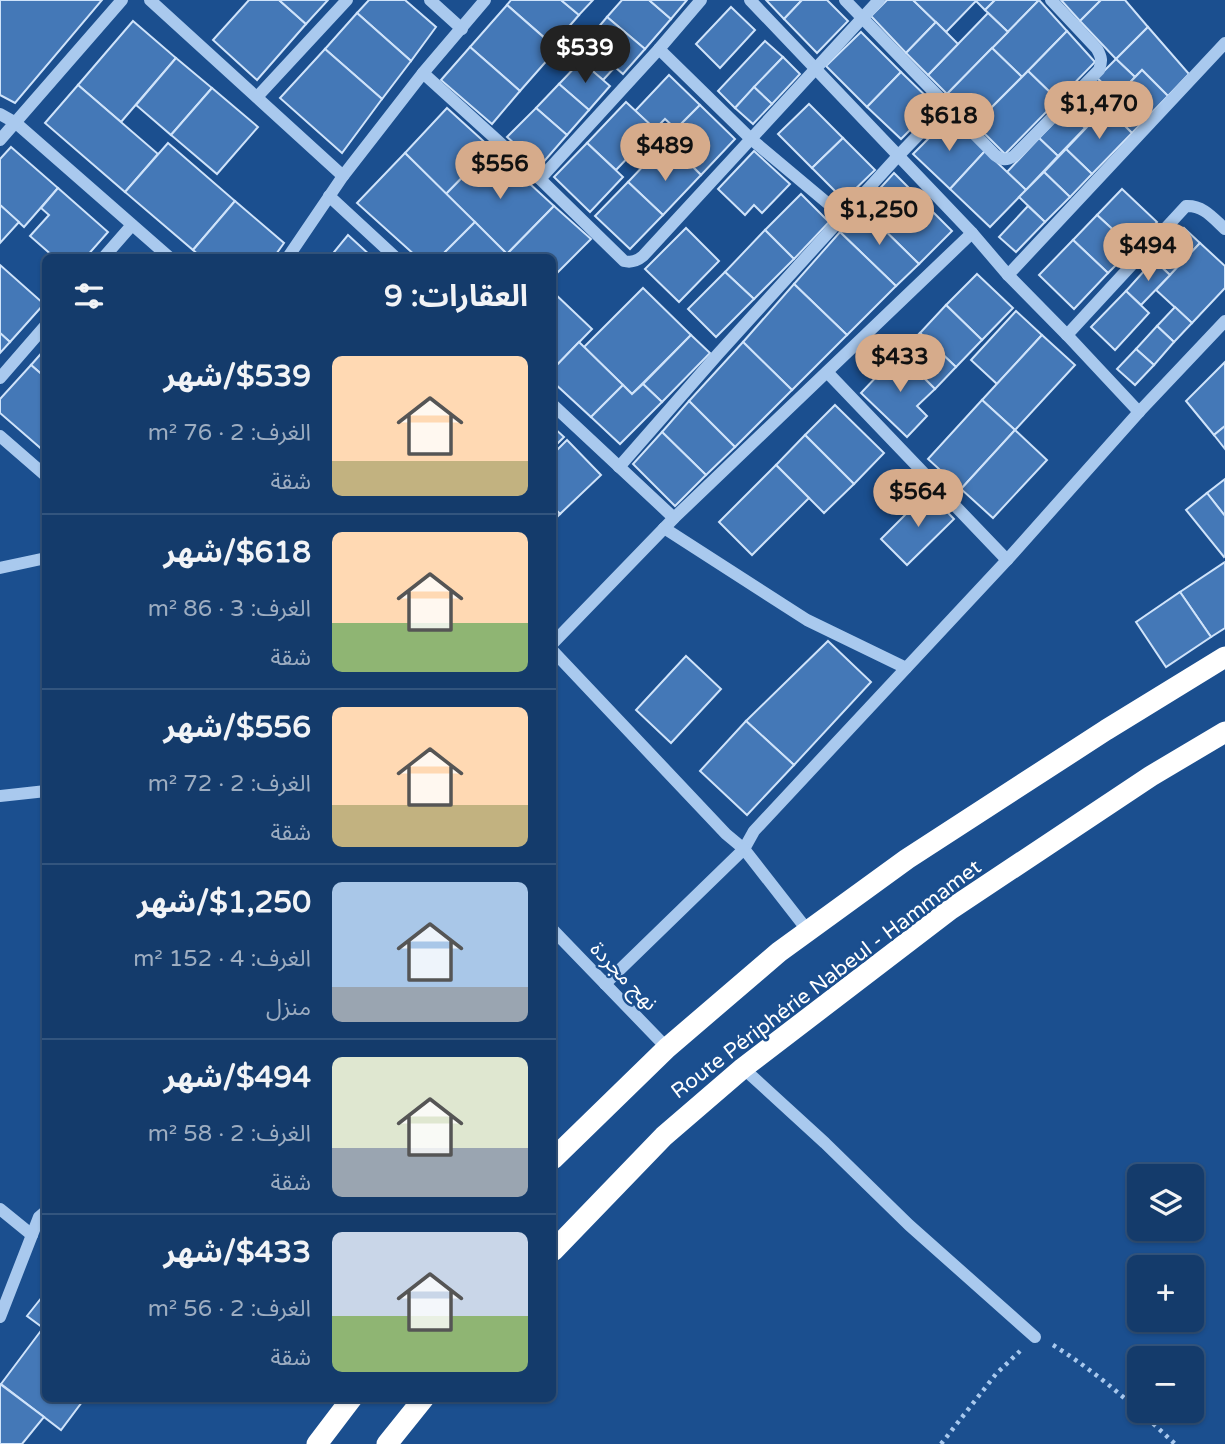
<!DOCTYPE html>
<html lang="ar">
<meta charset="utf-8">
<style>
:root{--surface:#143b6b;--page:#1d4271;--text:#f1f3f6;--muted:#9dadc1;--line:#33557e;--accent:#d6ab8b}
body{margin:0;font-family:"Varela Round","Noto Sans Arabic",sans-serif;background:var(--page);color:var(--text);direction:rtl;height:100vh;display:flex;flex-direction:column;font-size:26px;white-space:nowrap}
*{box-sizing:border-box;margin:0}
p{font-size:23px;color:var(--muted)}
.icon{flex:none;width:38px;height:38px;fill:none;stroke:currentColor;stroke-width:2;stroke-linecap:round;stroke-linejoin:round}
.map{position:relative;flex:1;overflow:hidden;direction:ltr}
.drawer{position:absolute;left:42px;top:254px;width:514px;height:1148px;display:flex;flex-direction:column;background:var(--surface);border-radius:10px;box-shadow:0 2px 5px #0004,0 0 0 2px var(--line);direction:rtl}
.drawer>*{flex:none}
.tools{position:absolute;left:1127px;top:1164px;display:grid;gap:14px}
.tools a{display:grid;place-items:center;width:77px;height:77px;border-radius:10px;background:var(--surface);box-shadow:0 2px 5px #0004,0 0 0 2px var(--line);font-size:35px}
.price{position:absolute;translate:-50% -60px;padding:0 16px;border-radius:24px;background:var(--accent);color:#111;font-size:23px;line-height:46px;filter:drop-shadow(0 2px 4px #0008)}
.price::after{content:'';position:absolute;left:50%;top:42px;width:21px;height:16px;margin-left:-10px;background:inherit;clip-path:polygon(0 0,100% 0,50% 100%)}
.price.on{background:#222;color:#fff}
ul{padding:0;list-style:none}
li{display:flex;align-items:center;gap:21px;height:175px;padding:0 28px}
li+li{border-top:2px solid var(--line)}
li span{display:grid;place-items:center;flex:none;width:196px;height:140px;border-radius:10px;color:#555}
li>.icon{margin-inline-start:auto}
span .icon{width:84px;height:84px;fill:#fffc;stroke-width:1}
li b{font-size:30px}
h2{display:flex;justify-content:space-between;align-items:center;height:84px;padding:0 28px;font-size:30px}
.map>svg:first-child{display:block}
.building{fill:#4478b7;stroke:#cfe3fa;stroke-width:2}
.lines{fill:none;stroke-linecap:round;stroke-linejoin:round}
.path{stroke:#a9c9ee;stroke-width:4.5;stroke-dasharray:3.5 5;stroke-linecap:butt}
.minor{stroke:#a9c9ee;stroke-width:12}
.highway{stroke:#fff;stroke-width:21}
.labels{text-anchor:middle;stroke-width:5;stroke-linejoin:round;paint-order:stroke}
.street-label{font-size:21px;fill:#fff;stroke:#1b4f8f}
</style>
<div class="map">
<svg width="1225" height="1444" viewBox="0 0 1225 1444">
<rect width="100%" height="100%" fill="#1b4f8f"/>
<!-- building -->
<g class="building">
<polygon points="0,0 102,0 15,103 0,95"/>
<polygon points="249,0 279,0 306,24 257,80 213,40"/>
<polygon points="279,0 328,0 306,24"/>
<polygon points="369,0 405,0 436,27 411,61 357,13"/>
<polygon points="511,0 561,0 579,15 553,45 507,5"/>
<polygon points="561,0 593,0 579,15"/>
<polygon points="622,0 649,0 671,19 645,49 607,17"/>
<polygon points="649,0 687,0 671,19"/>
<polygon points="766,0 802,0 784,19"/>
<polygon points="802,0 827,0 848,21 817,53 784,19"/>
<polygon points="887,0 913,0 936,22 906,53 871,16"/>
<polygon points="913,0 975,0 976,1 946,32"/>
<polygon points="975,0 995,0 985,10"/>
<polygon points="995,0 1039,0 1008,32 985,10"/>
<polygon points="1039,0 1067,31 1022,77 992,48"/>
<polygon points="1061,0 1101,0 1080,21"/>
<polygon points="1101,0 1125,0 1148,27 1116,59 1080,21"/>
<polygon points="507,5 557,49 520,91 470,47"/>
<polygon points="731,7 755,30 720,68 696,44"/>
<polygon points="357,13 411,61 382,99 325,49"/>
<polygon points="988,13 1008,32 947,94 928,75"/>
<polygon points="607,17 645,49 623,74 586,42"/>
<polygon points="133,21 176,58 121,122 78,85"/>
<polygon points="936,22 958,44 928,75 906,53"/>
<polygon points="1148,27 1189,74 1168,96 1142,70 1135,77 1116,59"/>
<polygon points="1067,31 1095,62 1058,100 1028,71"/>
<polygon points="861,32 901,72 867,107 826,66"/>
<polygon points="765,41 783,57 735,108 718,91"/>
<polygon points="586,42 615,67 603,80 574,55"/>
<polygon points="470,47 520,91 492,124 441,80"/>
<polygon points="992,48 1022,77 975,124 947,94"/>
<polygon points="325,49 382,99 342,153 280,98"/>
<polygon points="783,57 800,74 772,104 754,87"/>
<polygon points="176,58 212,88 171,135 136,105"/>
<polygon points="1116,59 1135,77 1117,97 1097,78"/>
<polygon points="581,61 610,86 589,110 559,84"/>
<polygon points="1142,70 1168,96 1132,133 1106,107"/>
<polygon points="1028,71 1058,100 1005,154 975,124"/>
<polygon points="901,72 935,105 901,139 867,107"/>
<polygon points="669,75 700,105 676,129 665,119 655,129 635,111"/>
<polygon points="1097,78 1117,97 1085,128 1066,110"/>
<polygon points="559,84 589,110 567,135 536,108"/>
<polygon points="78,85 158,154 125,192 45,123"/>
<polygon points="754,87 772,104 753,124 735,108"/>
<polygon points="212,88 258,127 217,174 171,135"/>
<polygon points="626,102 655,129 616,170 587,143"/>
<polygon points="809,104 843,138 812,168 778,134"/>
<polygon points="700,105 735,139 701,175 680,154 691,143 676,129"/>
<polygon points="1106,107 1132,133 1092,174 1066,149"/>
<polygon points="447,108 491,148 446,194 405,153"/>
<polygon points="536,108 567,135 540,166 507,137"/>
<polygon points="1066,110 1085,128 1058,156 1039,138"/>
<polygon points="950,117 985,151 950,189 913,154"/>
<polygon points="843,138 875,170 844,200 812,168"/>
<polygon points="1039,138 1058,156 1026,190 1007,172"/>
<polygon points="168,143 235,201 193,250 125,192"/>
<polygon points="587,143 623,177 590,212 554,177"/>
<polygon points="11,147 58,188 24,227 0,205 0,159"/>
<polygon points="491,148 554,206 507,254 446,194"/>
<polygon points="1066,149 1092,174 1070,197 1044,172"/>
<polygon points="754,151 790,184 762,213 754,205 745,215 718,189"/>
<polygon points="985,151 1026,190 990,227 950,189"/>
<polygon points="405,153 475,222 440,257 417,257 357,203"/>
<polygon points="680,154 701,175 663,215 628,182 649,160 662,173"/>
<polygon points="1044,172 1070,197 1045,222 1019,197"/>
<polygon points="894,173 952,231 919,264 862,208"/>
<polygon points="628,182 663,215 630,249 595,216"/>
<polygon points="58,188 108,232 86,257 54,257 30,236 49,215 41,208"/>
<polygon points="1122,189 1157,222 1133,248 1097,215"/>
<polygon points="801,194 829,222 794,259 765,230"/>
<polygon points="235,201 284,243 274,257 201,257 193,250"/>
<polygon points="0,205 19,222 0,243"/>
<polygon points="554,206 591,239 553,277 553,257 511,257 507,254"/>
<polygon points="1028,206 1045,222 1016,252 999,237"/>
<polygon points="862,208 919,264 896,286 840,232"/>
<polygon points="1097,215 1133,248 1108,273 1073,240"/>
<polygon points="475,222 507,254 504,257 440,257"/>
<polygon points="686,228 719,261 679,302 645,269"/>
<polygon points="1184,228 1200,243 1170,275 1154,260"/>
<polygon points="765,230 794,259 754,299 725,272"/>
<polygon points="840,232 896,286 847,335 794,284"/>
<polygon points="348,235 372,257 330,257"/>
<polygon points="1073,240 1108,273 1074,309 1039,275"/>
<polygon points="1200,243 1225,266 1225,288 1192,323 1156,290"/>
<polygon points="1154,260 1170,275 1141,305 1126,291"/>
<polygon points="0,265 44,304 10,342 0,333"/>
<polygon points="725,272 754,299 716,337 688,309"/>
<polygon points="977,274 1013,308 982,340 946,305"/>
<polygon points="794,284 847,335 792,390 743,342"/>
<polygon points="643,288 691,335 632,394 584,347"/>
<polygon points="1126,291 1149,313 1115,350 1091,327"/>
<polygon points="553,292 592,329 553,369"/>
<polygon points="946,305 982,340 956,367 920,333"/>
<polygon points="1175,307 1192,323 1174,342 1157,326"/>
<polygon points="1016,311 1042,335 997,384 971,360"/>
<polygon points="1157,326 1174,342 1154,365 1136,349"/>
<polygon points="0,333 10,342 0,353"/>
<polygon points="920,333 956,367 935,389 899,353"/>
<polygon points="691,335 710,353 662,402 643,384"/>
<polygon points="1042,335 1075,365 1015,430 982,400"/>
<polygon points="579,342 623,385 591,417 553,382 553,369"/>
<polygon points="743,342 792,390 735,447 689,401"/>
<polygon points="46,348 46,378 31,365"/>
<polygon points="1136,349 1154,365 1135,385 1117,369"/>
<polygon points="899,353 935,389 917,406 927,416 907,437 861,393"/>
<polygon points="1225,362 1225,426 1214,435 1186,401"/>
<polygon points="31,365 46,378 45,452 0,413 0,399"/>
<polygon points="643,384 662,402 620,444 591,417 623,385 632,394"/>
<polygon points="982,400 1015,430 961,489 928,459"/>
<polygon points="689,401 735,447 706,475 662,432"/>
<polygon points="835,405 884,453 854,484 805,435"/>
<polygon points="1225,426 1225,449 1214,435"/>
<polygon points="553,427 564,437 553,448"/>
<polygon points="1015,430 1047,460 993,518 961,489"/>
<polygon points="662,432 706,475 675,506 633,464"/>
<polygon points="805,435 854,484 824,513 776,465"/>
<polygon points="567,440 601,475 560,514 553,507 553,454"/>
<polygon points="776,465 809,498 752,555 719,522"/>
<polygon points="1225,479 1225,516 1207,493"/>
<polygon points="928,492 954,519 907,565 881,539"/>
<polygon points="1207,493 1225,516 1225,556 1224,557 1186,510"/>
<polygon points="553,507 560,514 553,521"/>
<polygon points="1225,562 1225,628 1211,637 1180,592"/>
<polygon points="1180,592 1211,637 1166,667 1136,622"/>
<polygon points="828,641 871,682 794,765 746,721"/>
<polygon points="686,656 721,689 671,743 636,710"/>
<polygon points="746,721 794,765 747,815 700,771"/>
<polygon points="46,1292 46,1330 27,1316"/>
<polygon points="43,1328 46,1330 46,1398 85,1398 61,1430 1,1384"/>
<polygon points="0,1384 44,1417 22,1444 0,1444"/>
</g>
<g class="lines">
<!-- path -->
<g class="path">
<path d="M1053,1345C1098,1373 1137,1408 1175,1444"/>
<polyline points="941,1444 996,1374 1020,1351"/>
</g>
<!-- minor -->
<g class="minor">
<polyline points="150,0 343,176"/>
<polyline points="430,0 462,29"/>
<polyline points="750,0 972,233 1008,275 1067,335 1139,412"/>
<path d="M845,0L995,155C1002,160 1006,161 1014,156L1099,70C1102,61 1102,58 1097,49L1051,0"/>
<polyline points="659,49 751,139 844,217"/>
<path d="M423,73L540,179L624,261C632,263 637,261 643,256L879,0"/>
<polyline points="257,97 347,0"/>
<polyline points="0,114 16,123 169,257"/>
<polyline points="0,140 122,0"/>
<polyline points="540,179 659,49 701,0"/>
<polyline points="329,196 395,257"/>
<polyline points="104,257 132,225"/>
<polyline points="288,257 343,176 423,73 485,0"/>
<polyline points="1008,275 1225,43"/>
<path d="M1067,335L1186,206C1203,205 1213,218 1225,229"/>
<polyline points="827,372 1007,560"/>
<polyline points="0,378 46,325"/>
<polyline points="553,405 674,518"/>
<polyline points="0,436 46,476"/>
<polyline points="619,467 718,354 898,156 947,105"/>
<polyline points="664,528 807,620 906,668"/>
<polyline points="0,568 46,558"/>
<polyline points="553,643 674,518 972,233"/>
<polyline points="553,651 726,834 744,849 754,831 1007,560 1139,412 1225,321"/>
<polyline points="0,796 46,791"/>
<polyline points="553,930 667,1048"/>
<polyline points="605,984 744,849 808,931"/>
<polyline points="743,1068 825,1143 909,1225 1035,1337"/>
<polyline points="0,1209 32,1235"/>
<polyline points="0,1317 39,1217 46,1211"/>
</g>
<!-- highway -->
<g class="highway">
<polyline points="553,1159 667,1048 779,952 907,859 1106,730 1225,657"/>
<polyline points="553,1251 664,1136 743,1068 951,909 1151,776 1225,732"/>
<polyline points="317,1444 352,1398"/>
<polyline points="387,1444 424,1398"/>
</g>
</g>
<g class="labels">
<!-- street labels -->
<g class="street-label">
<text transform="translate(624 976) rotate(46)" y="7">نهج مجردة</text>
<text transform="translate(826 979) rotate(-37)" y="7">Route Périphérie Nabeul - Hammamet</text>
</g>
</g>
</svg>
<div class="tools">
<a><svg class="icon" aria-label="layers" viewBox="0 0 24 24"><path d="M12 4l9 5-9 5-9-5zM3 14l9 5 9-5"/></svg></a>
<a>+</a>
<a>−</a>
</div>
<b class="price on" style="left:585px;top:85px">$539</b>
<b class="price" style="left:1099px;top:141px">$1,470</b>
<b class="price" style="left:949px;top:153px">$618</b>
<b class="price" style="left:665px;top:183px">$489</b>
<b class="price" style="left:500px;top:201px">$556</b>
<b class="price" style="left:879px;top:247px">$1,250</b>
<b class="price" style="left:1148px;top:283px">$494</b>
<b class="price" style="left:900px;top:394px">$433</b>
<b class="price" style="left:918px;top:529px">$564</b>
<section class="drawer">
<h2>العقارات: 9<svg class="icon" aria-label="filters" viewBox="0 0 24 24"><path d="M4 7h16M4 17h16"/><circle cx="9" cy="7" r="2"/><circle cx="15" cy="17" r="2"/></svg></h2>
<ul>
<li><span style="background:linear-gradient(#ffd9b3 75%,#c2b280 0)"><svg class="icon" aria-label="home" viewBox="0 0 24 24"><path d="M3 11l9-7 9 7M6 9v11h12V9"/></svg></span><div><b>$539/شهر</b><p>الغرف: 2 · 76 m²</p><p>شقة</p></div></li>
<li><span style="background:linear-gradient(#ffd9b3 65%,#8fb573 0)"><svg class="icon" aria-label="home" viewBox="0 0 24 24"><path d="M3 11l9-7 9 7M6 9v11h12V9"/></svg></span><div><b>$618/شهر</b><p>الغرف: 3 · 86 m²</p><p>شقة</p></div></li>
<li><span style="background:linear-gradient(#ffd9b3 70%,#c2b280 0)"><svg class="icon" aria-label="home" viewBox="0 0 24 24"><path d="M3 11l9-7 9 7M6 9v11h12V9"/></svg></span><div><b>$556/شهر</b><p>الغرف: 2 · 72 m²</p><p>شقة</p></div></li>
<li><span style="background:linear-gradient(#a9c7e8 75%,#9aa5b1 0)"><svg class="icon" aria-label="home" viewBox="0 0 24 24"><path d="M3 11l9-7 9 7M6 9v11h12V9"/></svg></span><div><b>$1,250/شهر</b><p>الغرف: 4 · 152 m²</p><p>منزل</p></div></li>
<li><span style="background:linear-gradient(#dfe7d0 65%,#9aa5b1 0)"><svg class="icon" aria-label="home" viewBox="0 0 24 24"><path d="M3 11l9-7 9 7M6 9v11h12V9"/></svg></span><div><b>$494/شهر</b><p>الغرف: 2 · 58 m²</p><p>شقة</p></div></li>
<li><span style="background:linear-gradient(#c9d6e8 60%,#8fb573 0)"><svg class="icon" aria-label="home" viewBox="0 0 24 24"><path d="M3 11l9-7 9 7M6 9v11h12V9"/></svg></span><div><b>$433/شهر</b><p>الغرف: 2 · 56 m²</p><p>شقة</p></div></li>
</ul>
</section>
</div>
